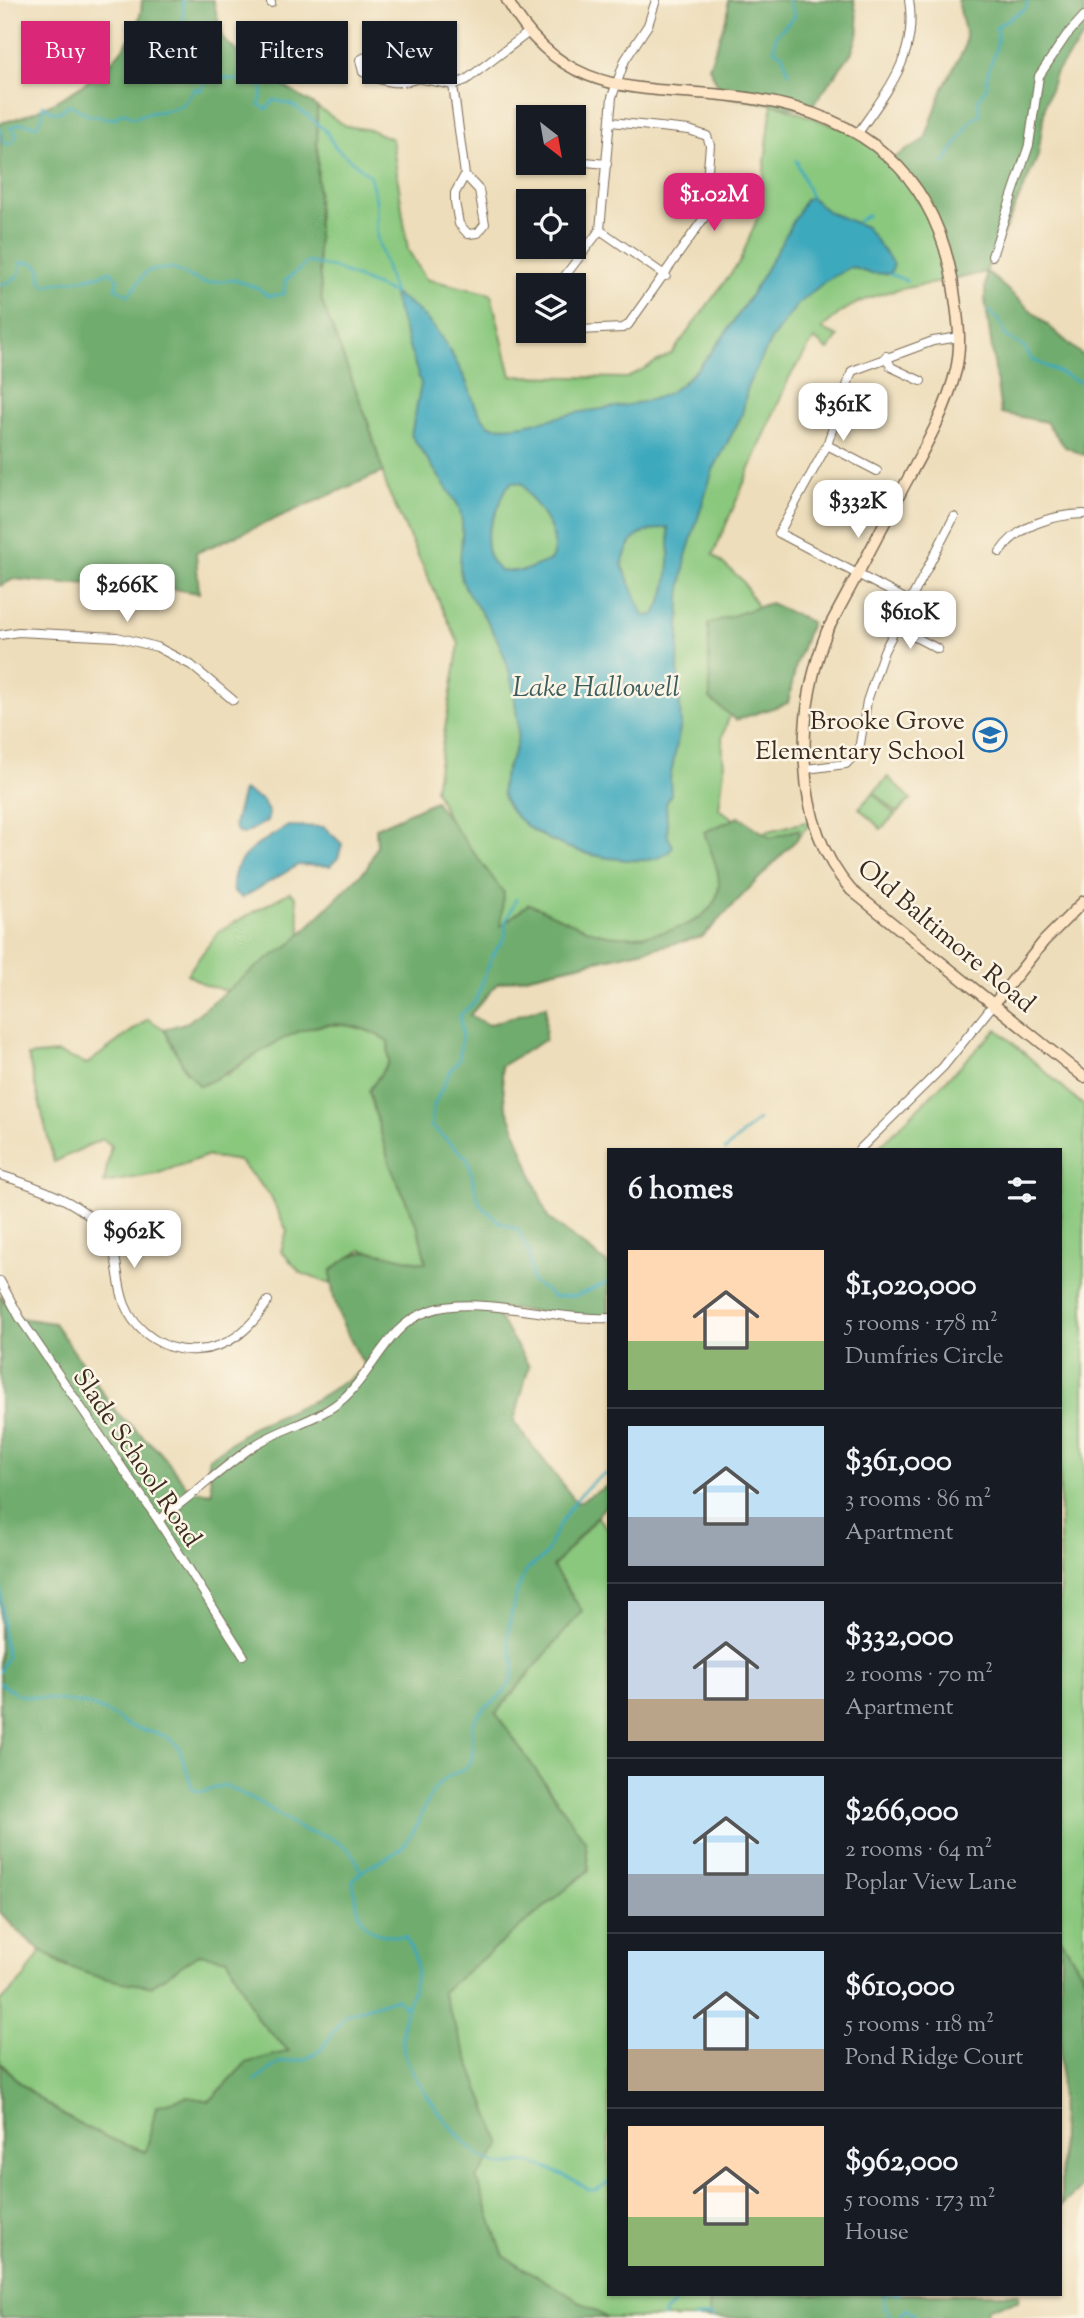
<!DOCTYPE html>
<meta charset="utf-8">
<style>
:root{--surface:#171b24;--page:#242831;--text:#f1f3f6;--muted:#9ea1a6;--line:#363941;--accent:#db2777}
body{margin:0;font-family:"Sorts Mill Goudy",serif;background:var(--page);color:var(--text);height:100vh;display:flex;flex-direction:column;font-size:26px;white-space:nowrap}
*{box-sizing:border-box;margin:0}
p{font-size:23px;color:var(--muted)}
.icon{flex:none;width:38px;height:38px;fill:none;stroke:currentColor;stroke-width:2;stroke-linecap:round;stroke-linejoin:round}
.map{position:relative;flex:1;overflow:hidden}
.details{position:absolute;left:607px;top:1148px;width:455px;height:1148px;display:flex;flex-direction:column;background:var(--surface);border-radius:0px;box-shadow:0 2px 5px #0004}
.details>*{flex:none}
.guide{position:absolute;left:21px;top:21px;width:481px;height:63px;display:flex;gap:14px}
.needle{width:46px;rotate:149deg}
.buttons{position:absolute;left:516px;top:105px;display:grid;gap:14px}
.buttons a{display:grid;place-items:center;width:70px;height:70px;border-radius:0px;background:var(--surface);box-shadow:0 2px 5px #0004;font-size:35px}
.price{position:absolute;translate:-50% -60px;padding:0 16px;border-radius:14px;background:#fff;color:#222;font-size:23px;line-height:46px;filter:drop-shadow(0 2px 4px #0008)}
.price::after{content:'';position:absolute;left:50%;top:42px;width:21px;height:16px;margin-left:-10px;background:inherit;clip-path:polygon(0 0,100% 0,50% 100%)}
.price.selected{background:var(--accent);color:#fff}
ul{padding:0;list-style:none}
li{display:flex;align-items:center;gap:21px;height:175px;padding:0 21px}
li+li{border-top:2px solid var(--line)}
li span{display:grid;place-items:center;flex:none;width:196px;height:140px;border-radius:0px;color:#555}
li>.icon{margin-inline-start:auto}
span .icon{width:84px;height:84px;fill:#fffc;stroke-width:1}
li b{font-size:30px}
h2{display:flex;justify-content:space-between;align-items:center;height:84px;padding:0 21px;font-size:30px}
.tag{padding:0 24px;border-radius:0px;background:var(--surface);box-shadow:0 2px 5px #0004;font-size:24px;line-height:63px}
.tag.selected{background:var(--accent);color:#fff}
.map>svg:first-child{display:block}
.green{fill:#8ac87e;stroke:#62794e;stroke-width:2}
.forest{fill:#6fac6d;stroke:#556b46;stroke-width:2}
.water{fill:#3da9bd;stroke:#3c6a6e;stroke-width:2;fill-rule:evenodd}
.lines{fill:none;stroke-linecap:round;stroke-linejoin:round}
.stream{stroke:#3da9bd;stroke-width:2.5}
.street-casing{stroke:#796955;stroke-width:10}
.secondary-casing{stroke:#796955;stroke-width:13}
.street{stroke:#fff;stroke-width:8}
.secondary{stroke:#fde5c5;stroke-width:10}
.labels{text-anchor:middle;stroke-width:5;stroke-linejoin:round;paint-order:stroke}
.poi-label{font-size:26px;fill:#3b2a1e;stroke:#fcf5e5;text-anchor:end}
.street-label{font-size:26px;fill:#3b2a1e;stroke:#fcf5e5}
.water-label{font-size:28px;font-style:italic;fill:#3c5d5e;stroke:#fcf5e5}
</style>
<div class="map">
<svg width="1084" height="2318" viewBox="0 0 1084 2318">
<rect width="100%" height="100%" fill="#fcf5e5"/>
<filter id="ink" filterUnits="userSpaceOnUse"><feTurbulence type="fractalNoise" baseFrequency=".0143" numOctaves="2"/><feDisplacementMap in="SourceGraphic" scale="14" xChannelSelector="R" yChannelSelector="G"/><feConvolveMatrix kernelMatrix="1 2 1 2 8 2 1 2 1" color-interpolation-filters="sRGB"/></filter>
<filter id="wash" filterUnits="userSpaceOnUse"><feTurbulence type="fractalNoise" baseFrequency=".00686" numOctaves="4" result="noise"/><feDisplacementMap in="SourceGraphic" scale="28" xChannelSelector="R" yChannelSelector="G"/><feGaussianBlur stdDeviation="1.57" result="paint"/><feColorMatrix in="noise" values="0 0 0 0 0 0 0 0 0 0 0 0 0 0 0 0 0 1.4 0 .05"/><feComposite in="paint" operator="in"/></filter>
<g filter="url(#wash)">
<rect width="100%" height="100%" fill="#edddba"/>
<!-- green -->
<g class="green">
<path d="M772,103L863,136L924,200L953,280C905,288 856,292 822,329L838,337L828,350L814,339L789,378L713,555L742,580L763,617L722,738L724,769L719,809L756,834L814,820L702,937L498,983L450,822L435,789L459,644L388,491L368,422L322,302L318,254L317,107L346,126L371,130L392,139L408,250L426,279L491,294L511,376L627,378L672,353L740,261L759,214Z"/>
<polygon points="888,777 911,799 897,813 874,792"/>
<polygon points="873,793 895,815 881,829 859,808"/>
<polygon points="290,892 296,898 301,933 292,943 228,991 205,985 187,974 219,931"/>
<path d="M148,1019L164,1029L186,1071L227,1075C276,1038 328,1003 388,1041L389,1062L369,1091L390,1165L418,1228L426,1263L361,1250L331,1271V1284L301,1273L281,1251L287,1231L270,1195L239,1161L206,1156L156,1174L104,1183L111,1145L102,1139L54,1162L28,1056L58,1053L87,1064Z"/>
<polygon points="997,1029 1084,1106 1084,1977 1060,1936 1060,1150 876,1150"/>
<polygon points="597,1517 609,1530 609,2294 709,2294 709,2318 607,2318 504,2257 476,2178 442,1992 589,1870 585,1841 495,1713 553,1567"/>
<path d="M42,1949L61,1965L151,1986L199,1954L228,1959L258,2020L290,2052L246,2063L210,2101L187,2097L147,2152C93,2135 37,2106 0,2062V2003L24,1978Z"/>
</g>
<!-- forest -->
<g class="forest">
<path d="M142,0H213L223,39L260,71L317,107L318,254L322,302L368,422L383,472L196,553L199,593L127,582L66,584L14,579L0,586V123C50,112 142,60 142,0Z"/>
<polygon points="728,0 854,0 859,30 852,52 809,110 723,96 709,67 728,13"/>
<polygon points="958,0 1084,0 1084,36 1055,74 1045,106 1038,156 986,271 1084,357 1084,455 1065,447 1046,422 1001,413 985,299 986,272 953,280 938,231 892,159 925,139 943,88 964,49 966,37"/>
<polygon points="770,603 811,622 796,665 788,703 736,720 710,699 708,624"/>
<path d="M435,801L504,893L500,926L529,904C552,913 575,927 599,933C633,943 719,931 719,884C719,867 709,848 704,832L739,817L771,838L799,829L798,838L702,937L498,983L470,1015L488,1025L546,1006L545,1040L501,1066L505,1103L548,1218L609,1265V1318L493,1308L529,1366L514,1422L577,1503L609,1485V1502L553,1567L582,1611L496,1713L585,1841L589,1870L442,1992L501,2145L476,2178L504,2256L607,2318H0V2062C37,2105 92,2135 146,2152L156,2106L187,2097L210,2101L246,2063L289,2051L258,2020L228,1959L199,1954L151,1986C84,1979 46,1964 0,1912V1295L20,1318L54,1323L117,1413L160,1452L190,1490L212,1493L208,1459L254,1426L315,1400L366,1368C349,1338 330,1306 331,1271C367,1237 383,1258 426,1263L418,1228L390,1165L369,1091L389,1062L388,1041C311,993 264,1060 200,1086L186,1071L164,1029L188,1022L255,968L292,943L367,868L377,846L376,828Z"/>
<polygon points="1060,1936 1084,1977 1084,2185 1061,2206"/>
<polygon points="709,2294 1019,2294 1018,2301 988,2308 986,2318 709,2318"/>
</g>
<!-- water -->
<g class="water">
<path d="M811,197L828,212L866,227L894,265L890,274L869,273L851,267L824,282L797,305L771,340L748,385L742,415L713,470L686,556L680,596L678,672L681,724L670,779L671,794L666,804L668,837L673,846C663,866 627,860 609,858C574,853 522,834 505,801C495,781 511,765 516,746C519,735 518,720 516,709C513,680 504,649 489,624C481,610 469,598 463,583C454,560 469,534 458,505L411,435L421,384L392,293C426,310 446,341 463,375C472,391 475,417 492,426C521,430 548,418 576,413C602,408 647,405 670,392C718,363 777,251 805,200ZM512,482L523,484C534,508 564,530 551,560L523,571H500C479,551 486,532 497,511C503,499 502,491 512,482ZM668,527C671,552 670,594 654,615L644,616L622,565C631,534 637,533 668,527Z"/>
<polygon points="243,790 263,801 269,814 267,821 244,834 238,833 234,825"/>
<path d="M288,826L324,827L342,844L338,858L330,866L298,865L242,898L233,891C230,855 261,843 288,826Z"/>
</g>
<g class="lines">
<!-- stream -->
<g class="stream">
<path d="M183,0V21L191,26L189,43L199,69C219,77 237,84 259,79L263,91L259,105L267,109L274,100L292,105L308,116L325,130L335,147L370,176L376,200L377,238L394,294"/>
<polyline points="788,0 795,16 776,35 774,50 782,54 789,73"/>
<path d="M0,127L4,144L12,143L17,134L10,128L22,123L37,126L43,115V105L53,112H60L69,104L88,115L114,119L123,112L134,118C160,105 180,120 194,88L200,91L206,83L197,74L199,69"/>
<polyline points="796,160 811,197"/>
<path d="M944,164L971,121L980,114L978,100L987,87C984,65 1003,52 996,27L1026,8L1028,0"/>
<polyline points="858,221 868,215"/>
<polyline points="890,274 907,281"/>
<path d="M0,284H6L19,275L21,262L34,263L42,270L40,280L45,286C68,279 90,281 111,271L118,280L115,288L129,295L147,271L171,268L204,283L235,280L258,288L268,296L284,294L285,281L308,262L334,268L393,293"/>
<polyline points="989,311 1000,322 1006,336 1025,348 1031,359 1084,384"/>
<polyline points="516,899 506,921 505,937 492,956 475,1002 460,1015 462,1036 459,1060 450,1071 433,1108 431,1126 468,1159 479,1203 498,1221 518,1230 529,1253 532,1281 554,1297 576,1296 609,1282"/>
<polyline points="725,1150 758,1120"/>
<path d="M609,1473C586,1479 562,1519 552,1539C550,1544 549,1550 546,1554C541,1561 531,1565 526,1572C516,1587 512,1610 509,1628C505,1647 517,1658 513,1674C507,1699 486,1702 476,1718C467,1732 478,1751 469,1764C462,1772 450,1774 442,1781C422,1800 420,1831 400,1849C385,1862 366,1863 353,1881C358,1918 362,1939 405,1936C408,1944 414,1953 416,1961C420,1987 395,2019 404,2051C411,2080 467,2158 498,2164C508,2166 520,2161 530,2163C544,2166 579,2181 588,2190H596L609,2182"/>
<polyline points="0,1564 3,1636 7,1656 0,1672"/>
<polyline points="0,1683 18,1695 86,1704 107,1712 129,1726 166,1736 179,1747 193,1790 203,1792 224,1785 261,1803 304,1831 327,1836 347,1848 356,1858 360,1871"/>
<polyline points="254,2081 280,2062 304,2060 322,2049 345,2015 396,1998 405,2007"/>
<polyline points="888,2294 884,2296 884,2308 892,2318"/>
<polyline points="892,2294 899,2294"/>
<polyline points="663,2318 665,2312 685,2294"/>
<polyline points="693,2318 711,2315 714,2318"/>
<polyline points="898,2318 907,2309 917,2318"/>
</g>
</g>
</g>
<g filter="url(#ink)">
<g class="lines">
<defs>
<g id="street">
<polyline points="270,0 271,3"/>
<path d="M418,78C398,86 382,82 363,72L360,60C376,48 411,60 418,78L453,85L466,80L529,32"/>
<polyline points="453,85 465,175 455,193 455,202 459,224 468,234 478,233 485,224 479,190 465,175"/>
<path d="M858,133C888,90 918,55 909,0"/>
<polyline points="574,161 607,164"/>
<polyline points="600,230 666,276"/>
<polyline points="992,256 1029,145 1039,76 1066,36 1084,16"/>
<polyline points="558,285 600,230 612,97 625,60 648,25 656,0"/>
<polyline points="557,331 623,328 628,325 704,218 710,145 707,136 689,130 611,122"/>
<polyline points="886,356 891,367 921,381"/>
<polyline points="827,445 877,471"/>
<path d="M1000,552C1018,525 1052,515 1084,514"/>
<polyline points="909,601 779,533 827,445 852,371 933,341 960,337"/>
<polyline points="896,627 938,649"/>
<polyline points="0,635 18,632 117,637 157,647 191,665 233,700"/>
<polyline points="806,769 846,764 859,750 867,701 884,651 954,517"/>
<polyline points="859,1150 943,1067 993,1005"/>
<path d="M0,1175C26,1183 72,1199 91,1218C125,1249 112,1271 125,1305C136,1333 167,1353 197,1350C230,1348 251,1328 268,1301"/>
<polyline points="0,1281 20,1318 158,1520 243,1655"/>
<path d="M158,1520C192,1497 221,1468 255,1445C283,1427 320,1420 344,1398C374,1371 388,1324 429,1311C477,1294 555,1321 609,1318"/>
</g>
<g id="secondary">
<path d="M507,0C567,105 648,84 748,98C863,115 937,172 954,291C958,318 962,343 956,370C946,411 924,449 904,486C879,534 853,583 827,631C796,712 791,821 851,890L1084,1077"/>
<polyline points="993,1005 1044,941 1084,901"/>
</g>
</defs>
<!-- street casing -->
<use href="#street" class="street-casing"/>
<!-- secondary casing -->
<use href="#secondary" class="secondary-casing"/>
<!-- street -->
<use href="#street" class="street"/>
<!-- secondary -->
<use href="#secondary" class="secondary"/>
</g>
</g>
<!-- icons -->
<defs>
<symbol id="school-ring" viewBox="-11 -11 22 22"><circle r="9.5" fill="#fcf5e5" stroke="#1f6fb2" stroke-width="1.5"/><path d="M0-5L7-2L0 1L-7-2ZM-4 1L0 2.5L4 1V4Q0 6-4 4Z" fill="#1f6fb2"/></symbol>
</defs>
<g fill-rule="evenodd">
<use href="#school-ring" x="971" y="716" width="38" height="38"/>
</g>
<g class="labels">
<!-- poi labels -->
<g class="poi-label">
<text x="965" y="729">Brooke Grove<tspan x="965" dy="30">Elementary School</tspan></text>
</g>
<!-- street labels -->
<g class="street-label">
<text transform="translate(947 935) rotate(40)" y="9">Old Baltimore Road</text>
<text transform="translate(138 1457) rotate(56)" y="9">Slade School Road</text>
</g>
<!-- water labels -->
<g class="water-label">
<text x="596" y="696">Lake Hallowell</text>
</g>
</g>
</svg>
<div class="buttons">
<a><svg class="needle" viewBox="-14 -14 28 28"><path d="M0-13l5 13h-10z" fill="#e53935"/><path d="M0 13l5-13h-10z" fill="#9ea1a6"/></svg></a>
<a><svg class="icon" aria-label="locate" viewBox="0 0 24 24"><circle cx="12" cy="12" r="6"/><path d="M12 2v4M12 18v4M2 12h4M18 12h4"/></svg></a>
<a><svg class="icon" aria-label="layers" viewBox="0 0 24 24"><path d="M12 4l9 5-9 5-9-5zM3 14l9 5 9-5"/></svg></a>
</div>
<b class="price selected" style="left:714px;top:233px">$1.02M</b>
<b class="price" style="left:843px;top:443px">$361K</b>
<b class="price" style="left:858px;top:540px">$332K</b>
<b class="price" style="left:127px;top:624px">$266K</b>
<b class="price" style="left:910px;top:651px">$610K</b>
<b class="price" style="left:134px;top:1270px">$962K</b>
<div class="guide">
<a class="tag selected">Buy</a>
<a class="tag">Rent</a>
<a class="tag">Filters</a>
<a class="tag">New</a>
</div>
<section class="details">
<h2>6 homes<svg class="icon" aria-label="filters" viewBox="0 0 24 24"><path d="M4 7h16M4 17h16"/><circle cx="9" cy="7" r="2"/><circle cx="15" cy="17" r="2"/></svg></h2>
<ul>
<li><span style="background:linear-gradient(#ffd9b3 65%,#8fb573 0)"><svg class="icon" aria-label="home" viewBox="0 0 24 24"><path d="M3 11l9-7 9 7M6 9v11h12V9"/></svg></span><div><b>$1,020,000</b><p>5 rooms · 178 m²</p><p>Dumfries Circle</p></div></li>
<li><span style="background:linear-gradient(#bfe0f5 65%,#9aa5b1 0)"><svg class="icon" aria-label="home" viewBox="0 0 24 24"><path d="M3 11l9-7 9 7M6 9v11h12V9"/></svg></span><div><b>$361,000</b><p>3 rooms · 86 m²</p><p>Apartment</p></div></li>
<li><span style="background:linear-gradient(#c9d6e8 70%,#b9a48a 0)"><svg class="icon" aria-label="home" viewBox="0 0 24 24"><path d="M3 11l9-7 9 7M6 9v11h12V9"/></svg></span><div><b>$332,000</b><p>2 rooms · 70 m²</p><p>Apartment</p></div></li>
<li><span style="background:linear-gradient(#bfe0f5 70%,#9aa5b1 0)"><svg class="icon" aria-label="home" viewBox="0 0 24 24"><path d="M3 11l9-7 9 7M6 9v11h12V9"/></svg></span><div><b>$266,000</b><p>2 rooms · 64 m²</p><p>Poplar View Lane</p></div></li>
<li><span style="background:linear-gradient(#bfe0f5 70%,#b9a48a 0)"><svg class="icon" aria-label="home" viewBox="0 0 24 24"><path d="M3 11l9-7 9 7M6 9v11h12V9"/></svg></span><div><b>$610,000</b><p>5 rooms · 118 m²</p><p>Pond Ridge Court</p></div></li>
<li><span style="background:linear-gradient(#ffd9b3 65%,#8fb573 0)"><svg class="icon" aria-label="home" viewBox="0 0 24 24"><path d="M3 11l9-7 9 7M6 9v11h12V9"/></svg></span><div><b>$962,000</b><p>5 rooms · 173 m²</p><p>House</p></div></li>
</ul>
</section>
</div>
